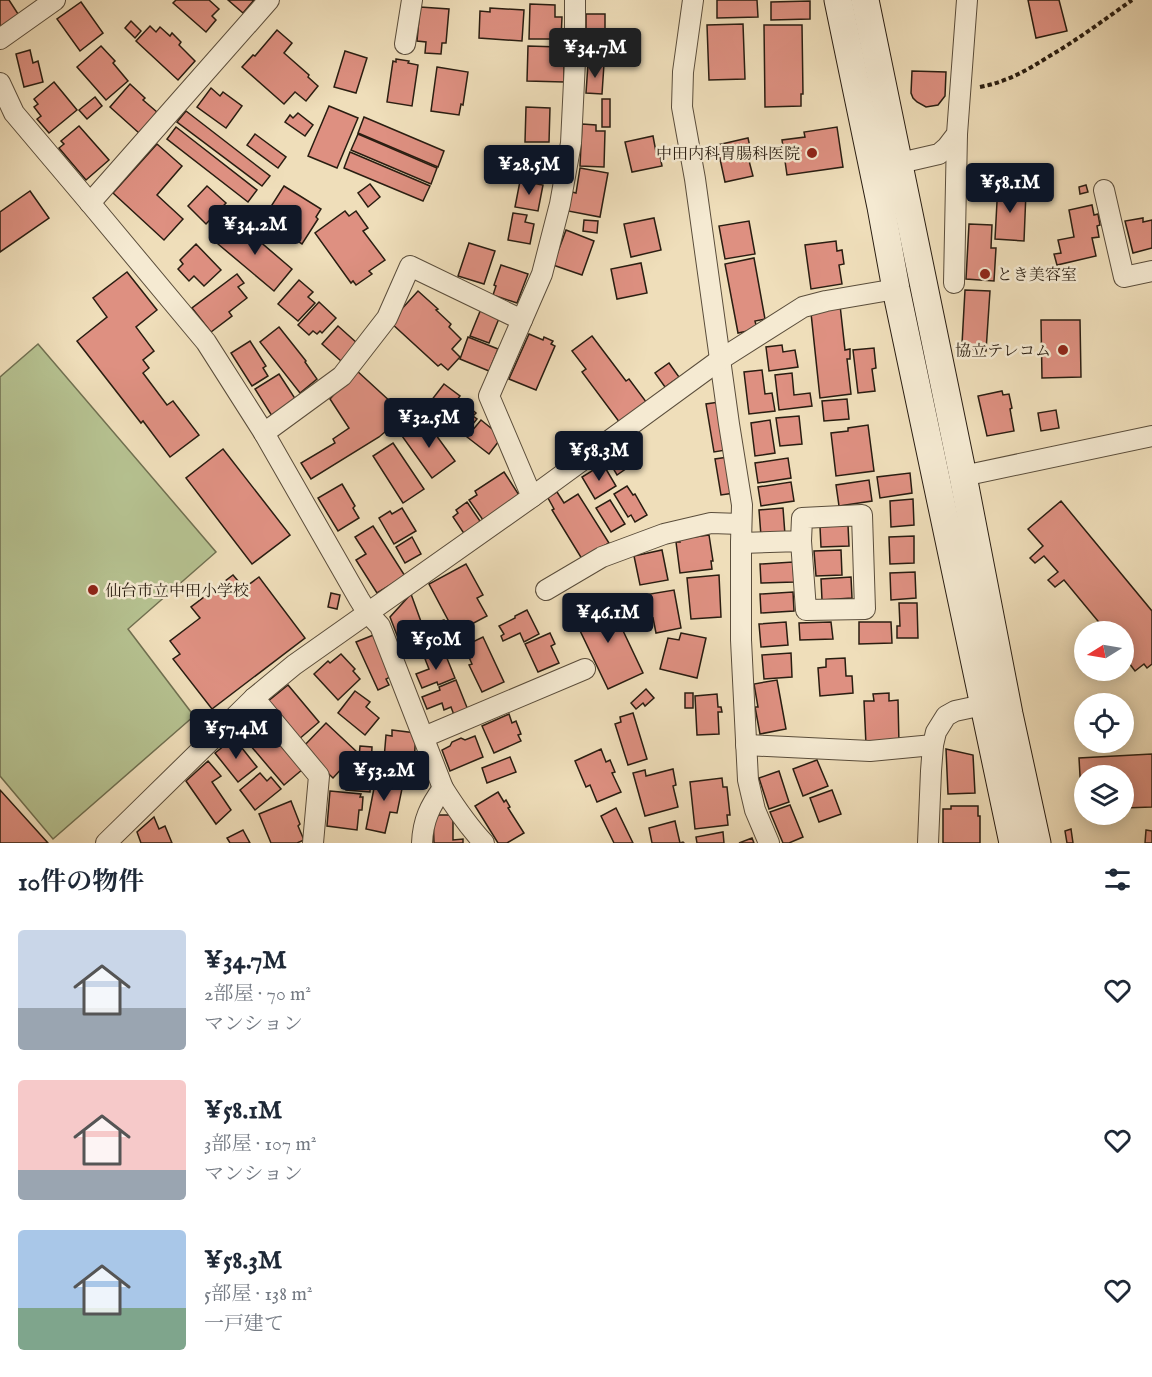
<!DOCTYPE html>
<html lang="ja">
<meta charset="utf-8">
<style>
:root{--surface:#fff;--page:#f2f2f3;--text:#1f2937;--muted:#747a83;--accent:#111827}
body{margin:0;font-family:"IM FELL English","Noto Serif JP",serif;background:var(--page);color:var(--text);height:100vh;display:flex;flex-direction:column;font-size:22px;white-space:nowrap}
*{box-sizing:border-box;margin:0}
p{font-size:20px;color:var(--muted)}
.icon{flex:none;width:33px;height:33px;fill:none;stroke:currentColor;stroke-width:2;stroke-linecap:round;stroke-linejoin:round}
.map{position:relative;height:843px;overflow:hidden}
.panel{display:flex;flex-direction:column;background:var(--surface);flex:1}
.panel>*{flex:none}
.needle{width:39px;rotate:259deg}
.tools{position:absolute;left:1074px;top:621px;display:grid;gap:12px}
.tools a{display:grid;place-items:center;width:60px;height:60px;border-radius:50%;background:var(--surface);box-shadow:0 3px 15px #0003;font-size:30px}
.price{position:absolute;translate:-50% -51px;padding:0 14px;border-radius:6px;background:var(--accent);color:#fff;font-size:20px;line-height:39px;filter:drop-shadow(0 2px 3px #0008)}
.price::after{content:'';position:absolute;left:50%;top:36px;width:18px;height:14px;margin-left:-9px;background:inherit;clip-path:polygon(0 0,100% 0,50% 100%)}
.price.active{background:#222;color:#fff}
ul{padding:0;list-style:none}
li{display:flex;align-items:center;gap:18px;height:150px;padding:0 18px}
li span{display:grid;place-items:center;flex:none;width:168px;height:120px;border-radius:6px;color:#555}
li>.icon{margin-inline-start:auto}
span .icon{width:72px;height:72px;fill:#fffc;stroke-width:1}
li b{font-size:26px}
h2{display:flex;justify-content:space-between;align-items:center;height:72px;padding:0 18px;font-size:26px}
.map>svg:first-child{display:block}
.green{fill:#b6c291;stroke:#707051;stroke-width:1.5}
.building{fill:#de9081;stroke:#291d11;stroke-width:1.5}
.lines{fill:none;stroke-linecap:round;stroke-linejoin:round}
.street-casing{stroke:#5a4d3b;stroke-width:22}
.secondary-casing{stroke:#291d11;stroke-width:29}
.path{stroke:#291d11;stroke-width:4;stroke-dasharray:4.5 3;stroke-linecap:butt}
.street{stroke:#f5ead2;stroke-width:20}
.secondary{stroke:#f5ead2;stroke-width:27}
.poi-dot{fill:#8f2418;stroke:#f5ead2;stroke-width:2}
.labels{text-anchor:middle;stroke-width:5;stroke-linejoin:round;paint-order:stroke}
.poi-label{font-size:16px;fill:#291d11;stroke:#f5ead2;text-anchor:end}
</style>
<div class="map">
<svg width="1152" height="843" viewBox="0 0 1152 843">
<rect width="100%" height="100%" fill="#efdeba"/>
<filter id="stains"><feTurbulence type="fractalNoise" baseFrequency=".00333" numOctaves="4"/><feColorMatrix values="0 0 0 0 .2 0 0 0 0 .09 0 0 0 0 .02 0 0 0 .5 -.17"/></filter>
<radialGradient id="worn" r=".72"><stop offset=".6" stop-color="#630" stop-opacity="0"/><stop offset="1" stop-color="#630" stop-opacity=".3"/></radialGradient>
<!-- green -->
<polygon class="green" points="38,344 216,552 128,629 194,716 53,839 0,776 0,377"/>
<!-- building -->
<g class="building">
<polygon points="0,0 9,0 20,17 2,29 0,26"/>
<polygon points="176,0 209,0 219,9 212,16 216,20 206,32 173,3"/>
<polygon points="228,0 254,0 243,13"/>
<polygon points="717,0 757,0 758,17 717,18"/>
<polygon points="1028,0 1059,0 1067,31 1036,38"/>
<polygon points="810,1 810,19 771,20 771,2"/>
<polygon points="81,2 103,33 80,51 57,19"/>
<polygon points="530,4 555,5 555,17 562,17 561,39 529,39"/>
<polygon points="420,7 449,9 446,43 442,43 441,54 425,53 426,42 417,41"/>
<polygon points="490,8 524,10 522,41 479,38 480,11 490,12"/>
<rect x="586" y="14" width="19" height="31"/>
<polygon points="131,21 141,31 135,38 125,28"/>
<polygon points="743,24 745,79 709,80 707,25"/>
<polygon points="764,25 802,25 803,94 801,94 801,106 765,107"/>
<polygon points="150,26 156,32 160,27 170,36 172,33 181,42 179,45 195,61 178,80 136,41"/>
<polygon points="277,30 292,43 284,53 309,75 308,77 318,86 306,101 295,92 284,104 242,67 253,55 255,56"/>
<polygon points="101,46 115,61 113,63 128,81 106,100 77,67"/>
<polygon points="528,46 560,47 560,58 564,58 564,82 527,81"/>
<polygon points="30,50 33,63 38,61 43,82 24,87 16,54"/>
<polygon points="345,51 367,58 356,93 334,87"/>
<polygon points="396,59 409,61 408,63 418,65 412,106 387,102 393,61 396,62"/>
<polygon points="588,64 604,64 602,94 586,93"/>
<polygon points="437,67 468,72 463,105 461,104 459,115 431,111"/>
<polygon points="912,71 946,72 945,96 938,105 926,107 917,102 913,98 911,93"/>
<polygon points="54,82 77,110 49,133 37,119 41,116 34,107 38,104 34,99"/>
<polygon points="130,84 145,98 143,100 157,112 139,133 110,107"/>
<polygon points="211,88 220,96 223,92 242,106 226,128 197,107"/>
<polygon points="95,97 102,106 87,119 79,110"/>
<rect x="602" y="99" width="8" height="28"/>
<polygon points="329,106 358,118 337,168 308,156"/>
<polygon points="526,107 550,108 549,142 525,142"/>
<polygon points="186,111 270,176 262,186 177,122"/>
<polygon points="298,113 313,125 305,136 285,122 290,115 293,118"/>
<polygon points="364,117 444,151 438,167 358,133"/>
<polygon points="582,124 596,125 596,131 605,131 604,167 580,166"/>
<polygon points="79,126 109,160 86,180 59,148 64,144 61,141"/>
<polygon points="176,127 257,190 248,202 167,139"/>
<polygon points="837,127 843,167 787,175 782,140 805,137 804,132"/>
<polygon points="255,134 286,157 278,168 247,145"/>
<polygon points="358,134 437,168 431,184 351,150"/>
<polygon points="653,136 656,152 659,151 662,166 632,172 625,142"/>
<polygon points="748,138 752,156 748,157 753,176 725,182 717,145"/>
<polygon points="157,144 182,166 157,195 183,219 164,240 113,193"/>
<polygon points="524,147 538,149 537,156 547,158 544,179 520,176"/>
<polygon points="350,152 430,186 423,201 344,168"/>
<polygon points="580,168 608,173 600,217 568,211 572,192 576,193"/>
<polygon points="520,181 543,185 538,211 515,207"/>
<polygon points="998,183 1013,184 1013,191 1026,192 1024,241 995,239"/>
<polygon points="370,184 380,197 368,207 358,193"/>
<polygon points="1086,185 1088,192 1080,194 1079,187"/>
<polygon points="207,186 226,203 206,224 188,206"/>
<polygon points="284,186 321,209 316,217 318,219 302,244 263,219"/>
<polygon points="30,191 49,218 0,252 0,212"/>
<polygon points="1092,205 1094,215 1098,214 1100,225 1097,226 1099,237 1092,238 1096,256 1057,265 1054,254 1061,253 1058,240 1074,237 1069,210"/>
<polygon points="345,211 349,216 356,211 368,228 363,231 385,260 369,271 372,274 356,285 353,281 351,283 315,233"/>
<polygon points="513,213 527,215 525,222 534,224 530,244 508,240"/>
<polygon points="654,218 661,250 631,257 624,224"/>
<polygon points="1143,218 1143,222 1152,220 1152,248 1133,253 1125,221"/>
<polygon points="584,220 598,221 597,233 583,231"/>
<polygon points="749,221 755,254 725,259 719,226"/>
<polygon points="237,222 292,269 274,291 218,244"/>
<polygon points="969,224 992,225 991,248 996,248 994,281 966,279"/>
<polygon points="566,230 594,241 582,275 553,265"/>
<polygon points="836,241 837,251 842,250 844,264 839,265 842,284 811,289 805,245"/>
<polygon points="469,243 495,251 484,284 458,276"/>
<polygon points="196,244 221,270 204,286 194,276 189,281 178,269 183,264 180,260"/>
<polygon points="754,258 765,319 755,321 757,329 738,333 725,264"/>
<polygon points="641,263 647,293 617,299 611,269"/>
<polygon points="501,265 528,274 517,303 493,295 496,286 494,285"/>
<polygon points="127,272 157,310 136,327 154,351 143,360 149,368 143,373 167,405 173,401 199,435 170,457 143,421 141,423 77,341 107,317 93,298"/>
<polygon points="237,274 244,283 238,287 247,298 229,312 232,316 211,332 192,308"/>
<polygon points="299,280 313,292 308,297 315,303 298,321 278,304"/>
<polygon points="965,290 990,291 986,351 966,350 966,345 962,344"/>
<polygon points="418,291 438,309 436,310 451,324 449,327 461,339 452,349 460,357 448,370 441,364 438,366 390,322"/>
<polygon points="319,302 336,318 322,333 320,331 317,334 313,331 309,335 298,325"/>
<polygon points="840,305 845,350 850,349 850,359 847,359 851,394 820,398 811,313"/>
<polygon points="481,309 500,316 489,343 470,336"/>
<polygon points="1041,320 1080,320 1081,377 1042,378"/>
<polygon points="338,326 357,343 341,361 322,344"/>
<polygon points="279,327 306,361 305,362 317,379 300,393 260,342"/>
<polygon points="529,334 543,340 544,337 553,341 551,344 555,346 536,390 509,379"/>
<polygon points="592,336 626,381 629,379 647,403 620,423 582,372 586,369 572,351"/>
<polygon points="468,337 498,349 489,371 460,359"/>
<polygon points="250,341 266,366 263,368 268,376 252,386 231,353"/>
<polygon points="782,345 783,352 795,350 798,367 769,371 766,347"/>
<polygon points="874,348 876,368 872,369 875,391 858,393 853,350"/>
<polygon points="669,363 679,377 665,387 655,373"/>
<polygon points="356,370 405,415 379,437 311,479 301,463 335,443 333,439 349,428 330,399"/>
<polygon points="762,370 765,394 772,393 775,411 749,414 744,372"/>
<polygon points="792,373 794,395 810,393 812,406 779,410 775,375"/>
<polygon points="279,374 296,400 272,416 255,389"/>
<polygon points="444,384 460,396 444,418 427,406"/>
<polygon points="1002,391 1003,395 1009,394 1012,408 1010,409 1014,431 987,436 978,396"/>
<polygon points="847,399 849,419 824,421 822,401"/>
<polygon points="462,401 476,413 473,416 477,419 464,435 446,421"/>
<polygon points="719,402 726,450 714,452 706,404"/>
<polygon points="1056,410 1059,428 1041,431 1038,413"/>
<polygon points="799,416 802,444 780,446 776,418"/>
<polygon points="425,420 455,461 432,478 402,436"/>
<polygon points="481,420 502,437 489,454 467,437"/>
<polygon points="770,420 775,453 755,456 751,423"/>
<polygon points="868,425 874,471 836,476 831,433 848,431 848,428"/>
<polygon points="393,443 424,489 403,503 373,456"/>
<polygon points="223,449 290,535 252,564 186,478"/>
<polygon points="617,452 627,468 617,475 607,458"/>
<polygon points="728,457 734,493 721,495 715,459"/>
<polygon points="788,458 791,478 758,483 755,463"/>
<polygon points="603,464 616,486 595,499 582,477"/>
<polygon points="504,472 519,495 483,520 469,500 477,495 475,491"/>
<polygon points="910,473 912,493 880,498 877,477"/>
<polygon points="869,480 872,501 839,506 836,485"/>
<polygon points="791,482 794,501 761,506 758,487"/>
<polygon points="342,484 355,506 353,508 359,518 338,531 318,498"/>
<polygon points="627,486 633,495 635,494 647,515 635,522 631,515 628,517 614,494"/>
<polygon points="557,492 564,503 578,494 609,543 582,559 552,510 554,509 548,498"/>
<polygon points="913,499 914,525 891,527 890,501"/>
<polygon points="610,500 625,524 611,532 596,508"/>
<polygon points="1061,501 1152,611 1152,664 1147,668 1144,664 1135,671 1129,663 1124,668 1124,632 1107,632 1064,580 1055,587 1048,580 1058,572 1044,556 1035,563 1030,558 1043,546 1028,529"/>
<polygon points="467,502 482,524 465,535 453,517 458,513 456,510"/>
<polygon points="402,508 416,531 394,544 379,518 390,511 392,514"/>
<polygon points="783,508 785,535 761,536 759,510"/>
<polygon points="848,525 849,546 821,547 820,527"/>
<polygon points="373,526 405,576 377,593 356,560 366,554 355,537"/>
<polygon points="709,535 713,561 711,561 712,569 680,573 676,542 680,542 679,539"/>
<polygon points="914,536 914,563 890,564 889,537"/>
<polygon points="412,537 421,554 405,563 396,547"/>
<polygon points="662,550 668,580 640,585 634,556"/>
<polygon points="841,550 842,575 816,576 814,551"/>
<polygon points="793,562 794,582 761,583 760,564"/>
<polygon points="466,564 483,595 477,598 487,616 455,633 429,584"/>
<polygon points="915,572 916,598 891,600 890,573"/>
<polygon points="233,575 244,588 259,577 305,638 212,709 173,659 180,654 170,641 200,618 191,607"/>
<polygon points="719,575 721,617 691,619 687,578"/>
<polygon points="851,577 852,598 822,600 821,579"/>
<polygon points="674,590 681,628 656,633 653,618 649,619 644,595"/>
<polygon points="793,592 794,611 761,613 760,594"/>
<polygon points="331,593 340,595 337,609 328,607"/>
<polygon points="411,594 423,627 444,620 451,639 405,656 390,617"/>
<polygon points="608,599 643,673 608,689 573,616"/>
<polygon points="899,603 917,603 918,638 897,638 897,626 900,626"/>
<polygon points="527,610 539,634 524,642 520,633 503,641 501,636 504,634 499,626 515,618 515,616"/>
<polygon points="786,622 788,645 761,647 759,624"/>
<polygon points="831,622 833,639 800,640 799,623"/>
<polygon points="859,622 891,622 892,643 859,644"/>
<polygon points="550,633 555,644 551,646 559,663 538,672 525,644"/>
<polygon points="681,633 706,638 697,678 660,669 668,638 679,640"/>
<polygon points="376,634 394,675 386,679 389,685 378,690 356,642"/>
<polygon points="483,637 504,682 482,692 469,665 472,664 464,646"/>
<polygon points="444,651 455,678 438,685 437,682 422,688 416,674 429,669 425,659"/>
<polygon points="791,653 792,677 764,679 762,655"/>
<polygon points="341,654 355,669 353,671 360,679 338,700 314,674 328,661 330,663"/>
<polygon points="845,658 846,676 852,676 853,693 820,696 818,668 826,667 826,659"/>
<polygon points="456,680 468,710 454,715 451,707 444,710 442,703 427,709 422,697 440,690 439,687"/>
<polygon points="777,680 786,729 760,734 755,707 758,707 754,684"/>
<polygon points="288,685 319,722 298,740 267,702"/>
<polygon points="646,689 654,698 645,706 643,703 636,709 631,703"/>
<polygon points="355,691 370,702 366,707 379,718 365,735 338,713"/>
<rect x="685" y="693" width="8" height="15"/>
<polygon points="889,693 889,701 898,700 899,744 866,745 864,701 874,701 873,694"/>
<polygon points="717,694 718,707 721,707 722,712 718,712 719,734 697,735 695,696"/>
<polygon points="633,713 647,759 628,765 615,724 621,722 620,717"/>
<polygon points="509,714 512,723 516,721 521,734 518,735 521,741 494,753 482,726"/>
<polygon points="326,723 357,752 333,778 302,748"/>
<polygon points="269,729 303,769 284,785 250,745"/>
<polygon points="392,730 416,733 414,762 408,761 407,773 383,771 386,735 392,736"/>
<polygon points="475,736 483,757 450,771 442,750 450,746 452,742 461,738 465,740"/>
<polygon points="234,738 257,767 238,782 215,753"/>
<polygon points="360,746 372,747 370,792 346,790 347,773 354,774 355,757 359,758"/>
<polygon points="601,749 606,762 610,760 615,772 612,773 621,792 597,802 590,785 586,787 575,761"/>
<polygon points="946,749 973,755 975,793 948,794"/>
<polygon points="1152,754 1152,807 1124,808 1124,776 1084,776 1084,811 1082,811 1079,758"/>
<polygon points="510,757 516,772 487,783 482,768"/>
<polygon points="817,760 828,786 803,796 793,769"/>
<polygon points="208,761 221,776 212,782 231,810 216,824 186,781"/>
<polygon points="673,769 676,785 673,786 678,807 645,816 633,773 645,770 646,776"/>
<polygon points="779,771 789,802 769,809 759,778"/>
<polygon points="260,773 267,781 271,777 281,789 255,810 240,790"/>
<polygon points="377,773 404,779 397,813 390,812 385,833 366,829"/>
<polygon points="722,778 723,787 727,787 730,815 727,815 728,825 695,829 690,782"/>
<polygon points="0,790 48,843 0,843"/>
<polygon points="832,790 841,814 819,822 810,798"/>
<polygon points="330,791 361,794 360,797 363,797 362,810 359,810 357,830 327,826"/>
<polygon points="498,792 504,802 506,800 510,807 508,808 524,833 507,843 498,843 475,806"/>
<polygon points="291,801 300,824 298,826 304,840 297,843 271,843 259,814"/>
<polygon points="790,805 803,837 789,843 783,843 770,812"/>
<polygon points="951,806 978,806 978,816 980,816 980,843 943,843 943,809 951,809"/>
<polygon points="616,808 633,843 614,843 601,816"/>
<polygon points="433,815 453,815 453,840 463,839 463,843 434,843"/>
<polygon points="154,817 159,829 165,826 172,843 141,843 137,832"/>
<polygon points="675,821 680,843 683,842 684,843 652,843 649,828"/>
<polygon points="1071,829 1073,843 1067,843 1065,831"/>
<polygon points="243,830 250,843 230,843 227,838"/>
<polygon points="1146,830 1152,831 1152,843 1145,843"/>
<polygon points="723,832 724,843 697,843 696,837"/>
<polygon points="752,838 754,843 739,843"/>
</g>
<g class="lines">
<defs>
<g id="street">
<polyline points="693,0 683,72 682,107 695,179 729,424 742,505 741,543 741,640 748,780 755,810 769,843"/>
<polyline points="0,39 55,0"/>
<polyline points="405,44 412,0"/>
<path d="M0,83L14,113L90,203L206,342L264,433L359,599L367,612L380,626L443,788C455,807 468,826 484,843"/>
<polyline points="887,166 939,154 947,147 957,134 967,0"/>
<polyline points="1104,190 1124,277 1152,271"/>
<polyline points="90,203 269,0"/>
<polyline points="954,283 957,134"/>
<polyline points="264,433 342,376 387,318 410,266 522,320"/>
<polyline points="963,476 1152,436"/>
<polyline points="532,497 489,396 542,274 560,204 571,143 575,61 575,0"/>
<polyline points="741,543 801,541 802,518 862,515 865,609 806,610 801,541"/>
<polyline points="546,590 602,557 664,534 711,523 741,524"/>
<polyline points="254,698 319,776 313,843"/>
<polyline points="424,737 585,669"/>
<polyline points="746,745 870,751 933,745"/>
<polyline points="106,843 254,698 294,665 532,497 721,359 803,307 826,301 896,289"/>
<path d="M422,843C423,820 430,806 443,788"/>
<polyline points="928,843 931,771 933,745 936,732 946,716 955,711 983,705"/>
</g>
<g id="secondary">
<polyline points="838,0 881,207 896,289 1013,843"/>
<polyline points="865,0 963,476 1009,714 1037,843"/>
</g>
</defs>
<!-- street casing -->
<use href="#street" class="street-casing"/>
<!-- secondary casing -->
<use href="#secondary" class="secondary-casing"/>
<!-- path -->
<path class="path" d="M980,87C1006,82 1026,71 1048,57C1077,40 1104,20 1132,0"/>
<!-- street -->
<use href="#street" class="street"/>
<!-- secondary -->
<use href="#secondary" class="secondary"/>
</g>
<!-- markers -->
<g class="poi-dot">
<circle cx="812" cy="153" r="6"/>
<circle cx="985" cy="274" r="6"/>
<circle cx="1063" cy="350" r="6"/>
<circle cx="93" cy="590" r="6"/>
</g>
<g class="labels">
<!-- poi labels -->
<g class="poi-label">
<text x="800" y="159">中田内科胃腸科医院</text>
<text x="997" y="280" text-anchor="start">とき美容室</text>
<text x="1051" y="356">協立テレコム</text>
<text x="105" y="596" text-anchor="start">仙台市立中田小学校</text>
</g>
</g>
<rect width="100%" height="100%" filter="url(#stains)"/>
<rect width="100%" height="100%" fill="url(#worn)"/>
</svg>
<div class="tools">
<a><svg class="needle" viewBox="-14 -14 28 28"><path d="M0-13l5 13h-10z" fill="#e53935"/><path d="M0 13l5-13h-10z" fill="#747a83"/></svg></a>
<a><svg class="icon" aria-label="locate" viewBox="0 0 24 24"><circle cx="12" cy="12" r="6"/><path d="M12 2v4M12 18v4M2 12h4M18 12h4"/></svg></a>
<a><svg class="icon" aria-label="layers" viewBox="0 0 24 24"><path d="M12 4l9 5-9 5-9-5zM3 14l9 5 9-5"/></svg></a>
</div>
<b class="price active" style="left:595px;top:79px">¥34.7M</b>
<b class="price" style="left:529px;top:196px">¥28.5M</b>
<b class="price" style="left:1010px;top:214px">¥58.1M</b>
<b class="price" style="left:255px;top:256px">¥34.2M</b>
<b class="price" style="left:429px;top:449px">¥32.5M</b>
<b class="price" style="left:599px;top:482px">¥58.3M</b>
<b class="price" style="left:608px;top:644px">¥46.1M</b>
<b class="price" style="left:436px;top:671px">¥50M</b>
<b class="price" style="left:236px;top:760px">¥57.4M</b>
<b class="price" style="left:384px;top:802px">¥53.2M</b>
</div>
<section class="panel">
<h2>10件の物件<svg class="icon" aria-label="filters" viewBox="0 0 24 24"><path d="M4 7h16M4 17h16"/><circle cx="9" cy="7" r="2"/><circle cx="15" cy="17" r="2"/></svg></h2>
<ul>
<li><span style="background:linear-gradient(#c9d6e8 65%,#9aa5b1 0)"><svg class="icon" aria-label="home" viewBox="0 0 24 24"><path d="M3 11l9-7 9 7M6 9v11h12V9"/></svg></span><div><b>¥34.7M</b><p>2部屋 · 70 m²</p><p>マンション</p></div><svg class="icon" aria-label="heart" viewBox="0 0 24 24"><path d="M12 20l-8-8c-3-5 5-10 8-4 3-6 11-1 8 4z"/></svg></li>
<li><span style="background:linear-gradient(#f6c9c9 75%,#9aa5b1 0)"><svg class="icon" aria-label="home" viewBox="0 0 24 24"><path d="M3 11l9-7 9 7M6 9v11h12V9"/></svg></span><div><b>¥58.1M</b><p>3部屋 · 107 m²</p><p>マンション</p></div><svg class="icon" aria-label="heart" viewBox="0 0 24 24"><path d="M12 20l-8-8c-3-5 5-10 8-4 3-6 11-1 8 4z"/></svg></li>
<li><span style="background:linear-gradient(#a9c7e8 65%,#7fa58c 0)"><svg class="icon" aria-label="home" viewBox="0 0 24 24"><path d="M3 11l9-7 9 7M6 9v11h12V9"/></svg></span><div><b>¥58.3M</b><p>5部屋 · 138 m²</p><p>一戸建て</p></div><svg class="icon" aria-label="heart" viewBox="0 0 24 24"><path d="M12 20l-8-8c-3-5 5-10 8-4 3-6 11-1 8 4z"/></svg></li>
</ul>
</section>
